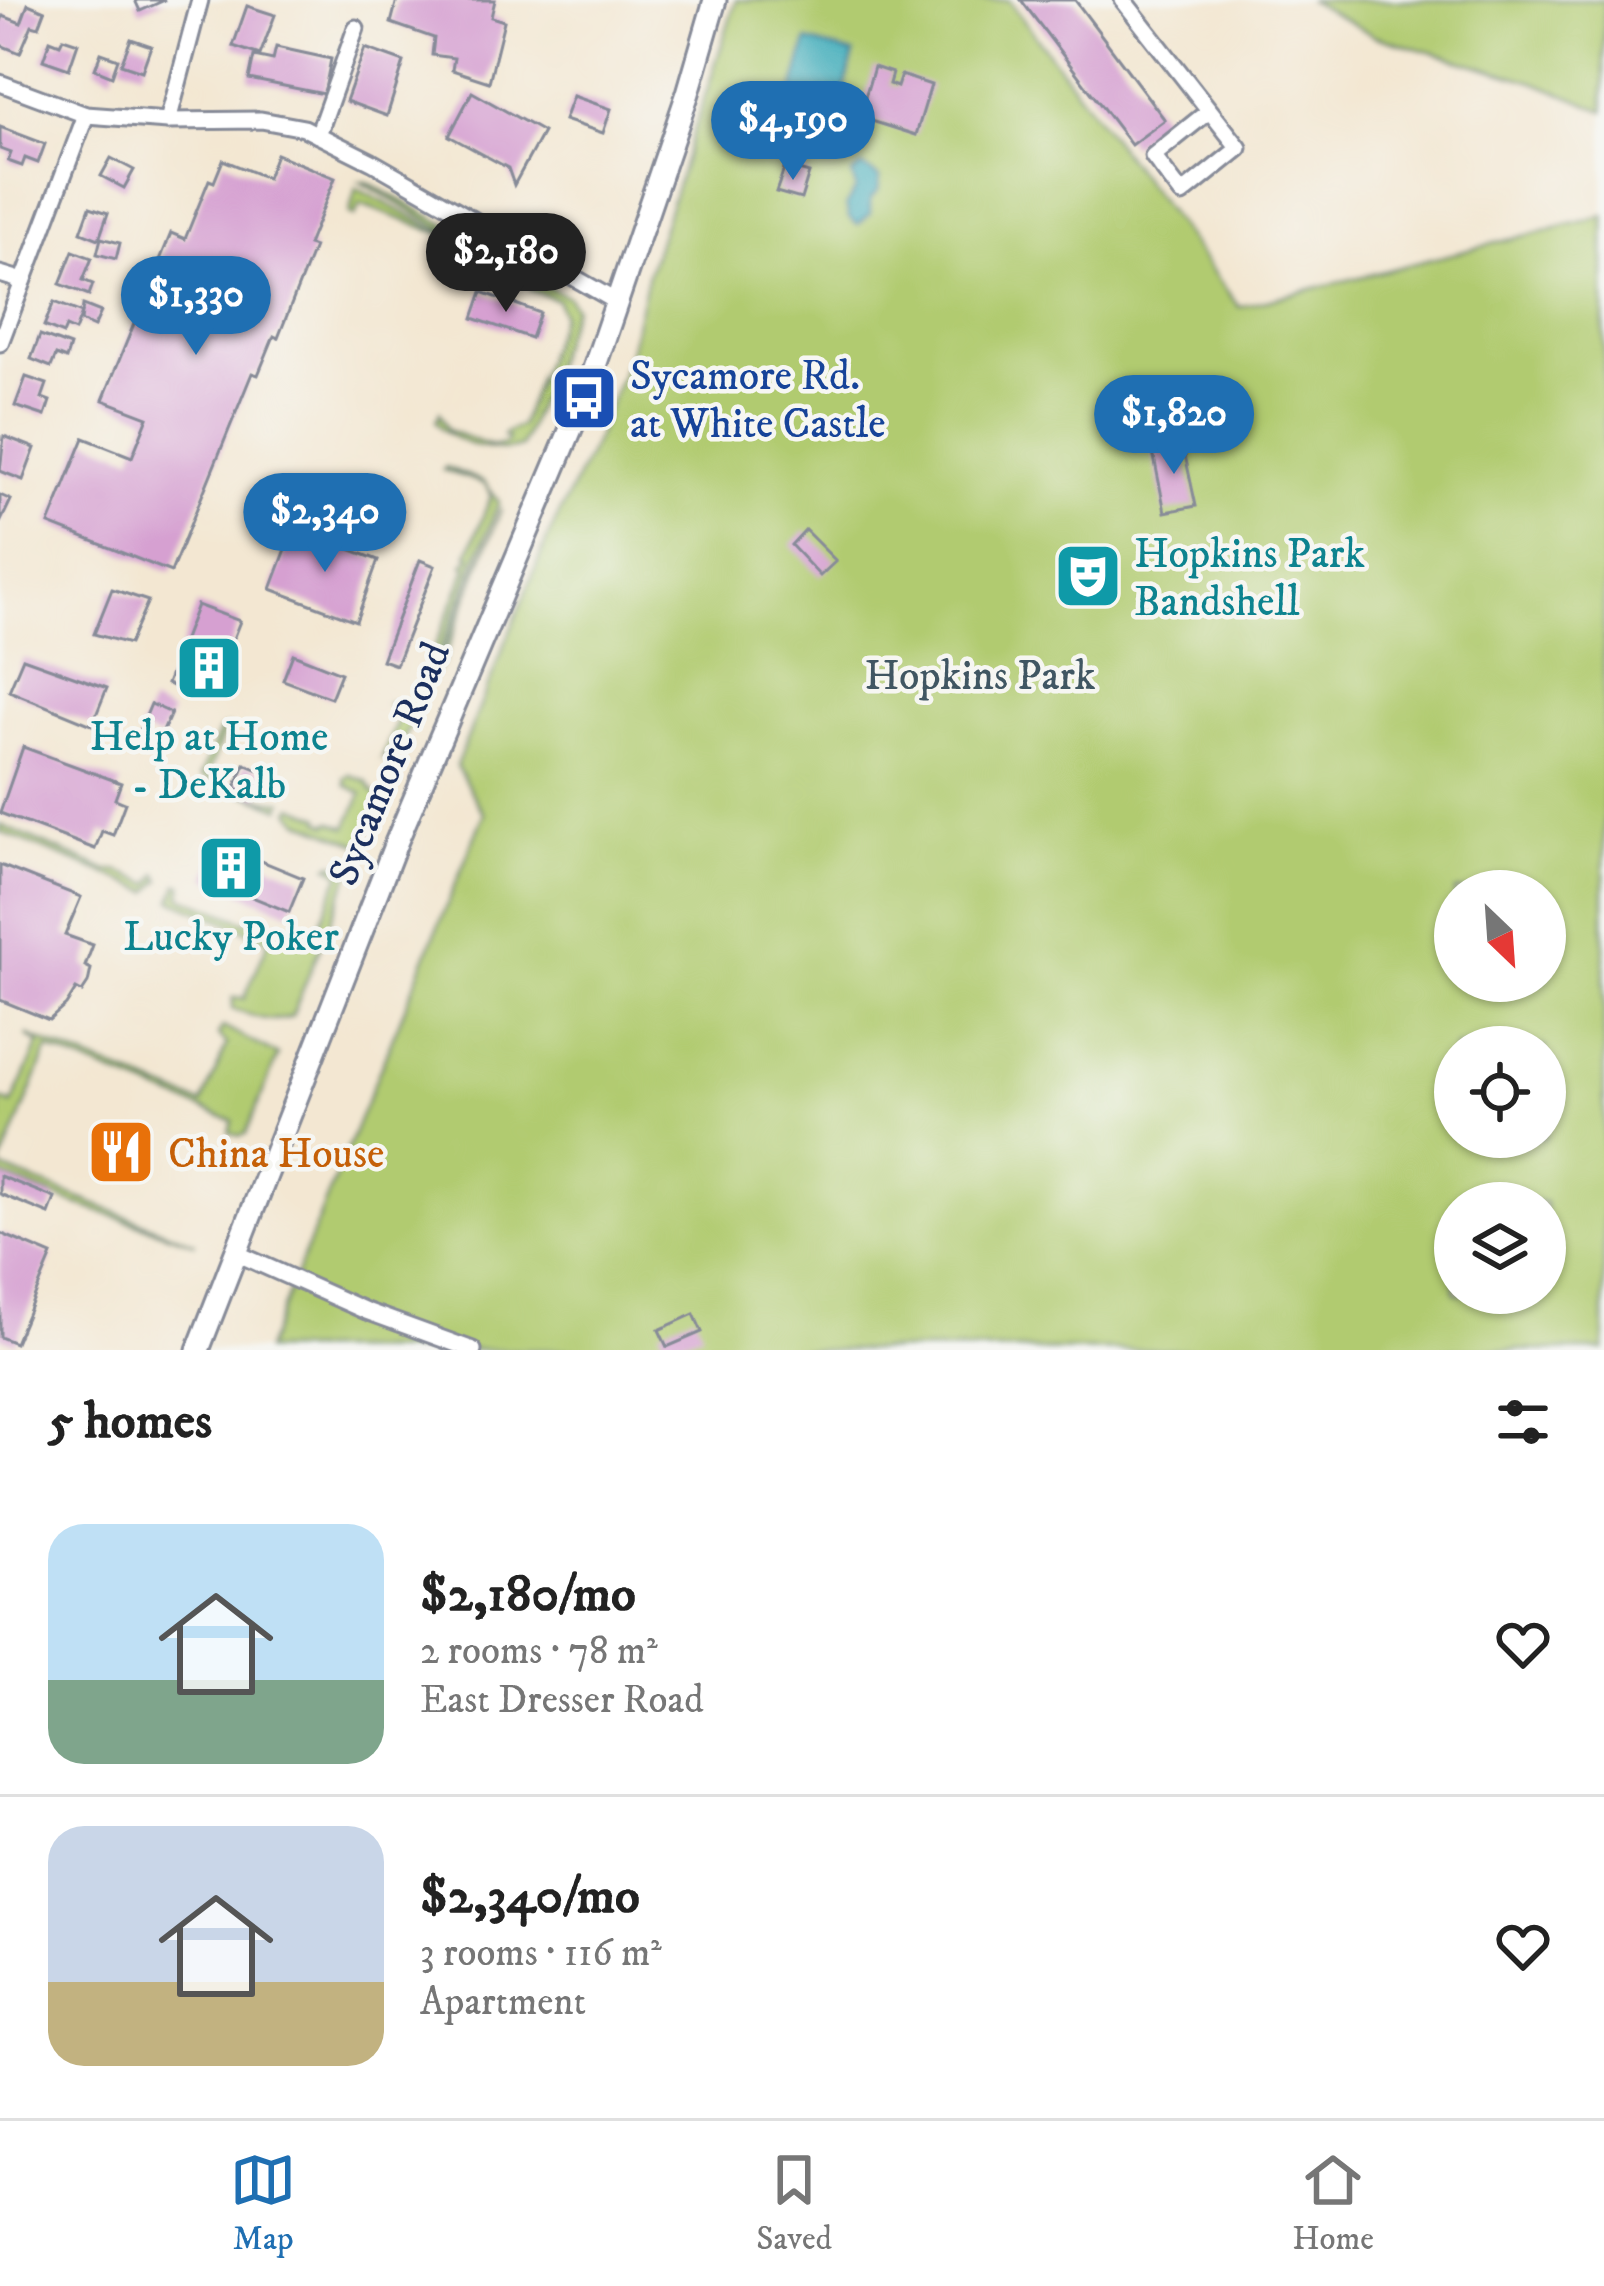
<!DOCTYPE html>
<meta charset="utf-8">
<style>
:root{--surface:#fff;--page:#f6f6f6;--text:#222;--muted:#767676;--line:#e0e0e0;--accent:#1f6fb2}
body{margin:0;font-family:"IM FELL DW Pica",serif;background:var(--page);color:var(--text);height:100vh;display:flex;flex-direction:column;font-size:45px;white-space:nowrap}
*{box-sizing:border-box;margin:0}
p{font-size:39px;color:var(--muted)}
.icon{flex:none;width:66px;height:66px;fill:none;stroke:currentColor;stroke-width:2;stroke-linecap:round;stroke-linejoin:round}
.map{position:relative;height:1350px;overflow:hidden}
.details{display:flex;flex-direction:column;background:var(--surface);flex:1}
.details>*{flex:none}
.needle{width:78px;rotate:155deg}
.tools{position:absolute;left:1434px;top:870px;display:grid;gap:24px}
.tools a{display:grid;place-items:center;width:132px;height:132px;border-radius:50%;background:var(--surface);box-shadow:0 3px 9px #0004;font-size:60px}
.price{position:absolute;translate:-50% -102px;padding:0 27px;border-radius:42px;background:var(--accent);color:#fff;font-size:39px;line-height:78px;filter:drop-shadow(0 3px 6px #0008)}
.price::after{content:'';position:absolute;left:50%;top:72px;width:36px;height:27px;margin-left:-18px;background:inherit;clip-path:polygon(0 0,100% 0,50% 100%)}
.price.on{background:#222;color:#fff}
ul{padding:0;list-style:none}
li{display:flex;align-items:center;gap:36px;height:300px;padding:0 48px}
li+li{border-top:3px solid var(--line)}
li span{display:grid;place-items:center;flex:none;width:336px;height:240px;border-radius:36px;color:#555}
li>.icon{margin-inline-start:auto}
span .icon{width:144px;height:144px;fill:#fffc;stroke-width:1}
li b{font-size:51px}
h2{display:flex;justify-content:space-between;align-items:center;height:144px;padding:0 48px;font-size:51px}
.tab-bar{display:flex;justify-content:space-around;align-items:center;height:168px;border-top:3px solid var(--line);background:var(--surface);font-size:33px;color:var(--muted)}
.tab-bar a{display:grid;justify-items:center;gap:6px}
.tab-bar .on{color:var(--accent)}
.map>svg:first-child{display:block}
.green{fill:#b1cb70;stroke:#667d67;stroke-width:3;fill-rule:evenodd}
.water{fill:#3cabb9;stroke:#2c6d8c;stroke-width:3}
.building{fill:#d6a0d1}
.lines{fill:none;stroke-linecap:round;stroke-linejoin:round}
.minor-casing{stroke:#878b98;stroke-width:21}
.major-casing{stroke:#878b98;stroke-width:27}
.minor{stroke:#fff;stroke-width:15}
.major{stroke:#fff;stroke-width:21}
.labels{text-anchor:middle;stroke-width:9;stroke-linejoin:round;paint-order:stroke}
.transit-label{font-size:42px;fill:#164399;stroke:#f6f6f2;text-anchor:start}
.culture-label{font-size:42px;fill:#0d838f;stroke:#f6f6f2}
.park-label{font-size:42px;fill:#405662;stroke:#f6f6f2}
.street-label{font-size:42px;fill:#1b2f5e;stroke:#f6f6f2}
.food-label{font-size:42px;fill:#c56008;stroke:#f6f6f2;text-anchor:start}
</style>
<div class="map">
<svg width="1604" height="1350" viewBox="0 0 1604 1350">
<rect width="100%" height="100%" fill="#f6f6f2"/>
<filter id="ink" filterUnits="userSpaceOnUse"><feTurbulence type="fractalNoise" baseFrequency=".00833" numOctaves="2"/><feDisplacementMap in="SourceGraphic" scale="24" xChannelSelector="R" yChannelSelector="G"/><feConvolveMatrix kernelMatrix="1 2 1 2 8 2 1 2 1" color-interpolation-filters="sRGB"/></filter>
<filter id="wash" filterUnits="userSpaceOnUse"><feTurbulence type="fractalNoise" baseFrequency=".004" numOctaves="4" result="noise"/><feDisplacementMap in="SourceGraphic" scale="48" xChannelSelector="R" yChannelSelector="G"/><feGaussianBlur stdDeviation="2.7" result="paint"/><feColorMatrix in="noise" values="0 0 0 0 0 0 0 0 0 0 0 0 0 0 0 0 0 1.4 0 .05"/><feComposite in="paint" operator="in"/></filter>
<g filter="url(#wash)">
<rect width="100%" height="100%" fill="#f3e7d2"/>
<!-- green -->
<g class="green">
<path d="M736,0H1009L1239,307L1604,216V1350H265L484,814L456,766L548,537L598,435L630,350L648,273ZM1455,891H1545V981H1455ZM1455,1047H1545V1137H1455ZM1455,1203H1545V1293H1455Z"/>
<polygon points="1308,0 1604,0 1604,111 1534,82 1375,36"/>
<polygon points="361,182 367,182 456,230 453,235"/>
<polygon points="356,188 447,235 447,236 360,204 355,216 349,214"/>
<path d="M483,256L568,297L574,307L521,447C497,456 449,443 436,421L440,413L448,430L492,447L505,444L508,438L503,436L505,433L520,426L562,314L557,300L531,290L530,281L491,266L484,271Z"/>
<polygon points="446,467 484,482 499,502 428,679 425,679 422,677 467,568 464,565 471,556 468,554 491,496 485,484 443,470"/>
<polygon points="501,509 443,662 432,678 437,665"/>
<polygon points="396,701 414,715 400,749 382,758 400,714 388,704"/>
<polygon points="226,727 208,775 258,798 283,802 281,808 200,777 219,731"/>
<polygon points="350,775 366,781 380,800 363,843 358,844 300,821 291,811 294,806 321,817 321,821 329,824 331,821 347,827 362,794 346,785 345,778"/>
<polygon points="0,825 108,871 118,871 151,884 158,874 161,880 150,892 0,832"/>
<path d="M333,863L348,867L350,873L292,1016C270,1025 253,1016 232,1009L233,998L244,999L269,940L172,900L178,884L183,885L181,896L300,943L305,932L316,933L341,873L329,866Z"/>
<polygon points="223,1027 278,1055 246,1134 240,1136 229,1132 233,1121 48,1049 0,1168 196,1243 75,1204 0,1175 0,1099 12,1104 39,1044 26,1035 202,1104 227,1044 218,1035"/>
</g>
<!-- water -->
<g class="water">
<polygon points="807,41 854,54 826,158 778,145"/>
<polygon points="734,107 759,114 751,143 726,136"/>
<polygon points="862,166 880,178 878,191 870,199 870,214 858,225 849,218 846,205 856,189 852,174"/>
</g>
<g id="blocks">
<!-- building -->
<g class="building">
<polygon points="135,0 165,0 140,11"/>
<polygon points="397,0 495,0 491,17 504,21 489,82 452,70 454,58 432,55 434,38 391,23"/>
<polygon points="1021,0 1075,0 1165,120 1131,145"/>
<polygon points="28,4 45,11 39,27 32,25 20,53 0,45 0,24 3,16 21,23"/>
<polygon points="247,6 275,15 260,55 233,46"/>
<polygon points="63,38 78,43 69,69 43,60 50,40 60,44"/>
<polygon points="131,39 151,46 142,71 121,64"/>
<polygon points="276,47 331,59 324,94 249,79 254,56 273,60"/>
<polygon points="365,48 404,62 387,116 346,101"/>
<polygon points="101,53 118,59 112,76 95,69"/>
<polygon points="874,67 892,73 889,84 897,87 901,75 931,85 916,135 859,117"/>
<polygon points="472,92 543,132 514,185 508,168 449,136"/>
<polygon points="573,96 611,109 603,133 564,120"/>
<polygon points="0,127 45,144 38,163 25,158 22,166 8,161 11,153 0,149"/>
<polygon points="276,154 335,178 308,245 314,247 278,338 274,336 258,375 252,373 171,572 49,524 84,438 132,457 148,417 103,400 171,233 185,239 209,180 214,182 223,160 267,178"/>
<polygon points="111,158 134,170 124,188 101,176"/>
<polygon points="785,166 809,173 801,199 776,192"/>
<polygon points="90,207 108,213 99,239 81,232"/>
<polygon points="101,238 120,243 116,259 97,254"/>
<polygon points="73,251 92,258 83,280 93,284 89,295 60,284"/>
<polygon points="482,292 540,313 531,338 473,318"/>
<polygon points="54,302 82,313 75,331 66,327 63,334 44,326"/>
<polygon points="83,305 101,312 94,327 81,321"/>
<polygon points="40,335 70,346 66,359 56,355 51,367 31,359"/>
<polygon points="26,377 47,384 42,398 50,401 45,416 15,406"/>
<polygon points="4,436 35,448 23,480 0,471"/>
<polygon points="1182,441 1196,506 1165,512 1152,447"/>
<polygon points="0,495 11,500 0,523"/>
<polygon points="294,528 378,560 356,621 271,589"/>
<polygon points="805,530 836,561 820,576 791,545"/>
<polygon points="420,560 435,566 396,665 382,660"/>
<polygon points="112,589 148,601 129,644 94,634"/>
<polygon points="197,605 240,621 209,700 167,684"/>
<polygon points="293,654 341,673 331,698 283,680"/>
<polygon points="23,658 107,688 92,725 9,691"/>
<polygon points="151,704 171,713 160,738 140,730"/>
<polygon points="23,747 121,783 115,799 125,803 113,835 102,831 95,849 0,813"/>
<polygon points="245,764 269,774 259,797 235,788"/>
<polygon points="220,844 303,878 289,912 206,878"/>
<polygon points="0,865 81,897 65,935 93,945 85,966 91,969 88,983 82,992 76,989 66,1005 49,1020 0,1000"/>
<polygon points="0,1176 55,1198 49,1214 0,1194"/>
<polygon points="0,1233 52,1255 15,1343 0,1337"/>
<polygon points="694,1314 702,1332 667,1347 659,1330"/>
</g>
</g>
</g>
<g filter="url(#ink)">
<use href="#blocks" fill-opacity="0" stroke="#878b98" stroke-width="3"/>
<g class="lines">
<defs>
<g id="minor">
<polyline points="1123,0 1239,148 1182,194 1153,156 1209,111"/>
<polyline points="0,83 86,115 168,121 261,120 304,128 372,162 617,302"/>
<polyline points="168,121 200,0"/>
<polyline points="318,135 356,28"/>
<polyline points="0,274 23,281"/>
<polyline points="0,343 86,115"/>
<polyline points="236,1253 366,1311 473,1350"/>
</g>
<polyline id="major" points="198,1350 396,843 584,398 688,93 715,0"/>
</defs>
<!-- minor casing -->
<use href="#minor" class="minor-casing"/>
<!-- major casing -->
<use href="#major" class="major-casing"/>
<!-- minor -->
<use href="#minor" class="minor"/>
<!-- major -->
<use href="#major" class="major"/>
</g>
</g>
<!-- icons -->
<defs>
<symbol id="bus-square" viewBox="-11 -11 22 22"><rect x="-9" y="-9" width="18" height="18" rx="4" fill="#1a4fb4" stroke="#f6f6f2"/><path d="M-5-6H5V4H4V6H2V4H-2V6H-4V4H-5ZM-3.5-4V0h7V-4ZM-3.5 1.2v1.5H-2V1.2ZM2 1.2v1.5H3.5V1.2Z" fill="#fff"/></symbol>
<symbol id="theatre-square" viewBox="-11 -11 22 22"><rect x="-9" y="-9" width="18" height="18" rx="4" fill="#0f9aa8" stroke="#f6f6f2"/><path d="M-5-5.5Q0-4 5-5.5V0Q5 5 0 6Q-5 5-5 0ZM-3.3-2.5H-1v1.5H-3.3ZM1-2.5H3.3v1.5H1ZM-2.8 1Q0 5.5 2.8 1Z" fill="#fff"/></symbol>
<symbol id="building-square" viewBox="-11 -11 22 22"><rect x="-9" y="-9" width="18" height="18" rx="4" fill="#0f9aa8" stroke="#f6f6f2"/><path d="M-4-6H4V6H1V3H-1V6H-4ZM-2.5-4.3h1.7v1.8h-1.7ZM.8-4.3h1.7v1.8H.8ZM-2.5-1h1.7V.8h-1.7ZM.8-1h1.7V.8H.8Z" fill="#fff"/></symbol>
<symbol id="restaurant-square" viewBox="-11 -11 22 22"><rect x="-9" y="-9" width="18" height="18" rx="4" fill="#e8710a" stroke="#f6f6f2"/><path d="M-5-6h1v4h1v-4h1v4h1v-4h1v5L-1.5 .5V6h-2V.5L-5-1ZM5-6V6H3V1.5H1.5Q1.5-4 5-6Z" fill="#fff"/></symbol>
</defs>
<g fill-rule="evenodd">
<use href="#bus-square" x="546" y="360" width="76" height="76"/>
<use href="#theatre-square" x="1050" y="538" width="76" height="76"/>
<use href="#building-square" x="171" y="630" width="76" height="76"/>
<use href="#building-square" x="193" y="830" width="76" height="76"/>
<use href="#restaurant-square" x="83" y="1114" width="76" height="76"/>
</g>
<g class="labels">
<!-- transit labels -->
<g class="transit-label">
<text x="630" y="389">Sycamore Rd.<tspan x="630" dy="48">at White Castle</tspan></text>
</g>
<!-- culture labels -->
<g class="culture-label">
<text x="1134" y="567" text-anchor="start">Hopkins Park<tspan x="1134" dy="48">Bandshell</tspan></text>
<text x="209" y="750">Help at Home<tspan x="209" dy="48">- DeKalb</tspan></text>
<text x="231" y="950">Lucky Poker</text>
</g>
<!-- park labels -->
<g class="park-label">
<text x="980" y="689">Hopkins Park</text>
</g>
<!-- street labels -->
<g class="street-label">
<text transform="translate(388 763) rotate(-68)" y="15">Sycamore Road</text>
</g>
<!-- food labels -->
<g class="food-label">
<text x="168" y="1167">China House</text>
</g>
</g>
</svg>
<div class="tools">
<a><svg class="needle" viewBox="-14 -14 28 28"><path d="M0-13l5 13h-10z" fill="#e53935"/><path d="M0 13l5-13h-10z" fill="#767676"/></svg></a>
<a><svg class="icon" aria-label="locate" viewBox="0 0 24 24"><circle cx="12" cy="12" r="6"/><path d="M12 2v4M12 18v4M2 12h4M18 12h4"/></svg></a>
<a><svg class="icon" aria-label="layers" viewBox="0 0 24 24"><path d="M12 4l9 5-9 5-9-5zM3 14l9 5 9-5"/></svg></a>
</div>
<b class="price" style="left:793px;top:183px">$4,190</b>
<b class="price on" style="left:506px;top:315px">$2,180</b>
<b class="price" style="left:196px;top:358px">$1,330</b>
<b class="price" style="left:1174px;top:477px">$1,820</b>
<b class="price" style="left:325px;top:575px">$2,340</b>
</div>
<section class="details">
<h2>5 homes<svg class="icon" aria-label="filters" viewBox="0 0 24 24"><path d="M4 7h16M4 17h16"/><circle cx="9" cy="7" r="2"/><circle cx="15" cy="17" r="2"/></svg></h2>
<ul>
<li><span style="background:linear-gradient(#bfe0f5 65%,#7fa58c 0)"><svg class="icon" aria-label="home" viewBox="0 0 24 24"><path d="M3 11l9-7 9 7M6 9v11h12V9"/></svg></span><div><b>$2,180/mo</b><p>2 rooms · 78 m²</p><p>East Dresser Road</p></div><svg class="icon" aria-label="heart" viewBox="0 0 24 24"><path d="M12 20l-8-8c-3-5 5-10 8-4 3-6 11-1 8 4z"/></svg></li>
<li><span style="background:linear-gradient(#c9d6e8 65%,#c2b280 0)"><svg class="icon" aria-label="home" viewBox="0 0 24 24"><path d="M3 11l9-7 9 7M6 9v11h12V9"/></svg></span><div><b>$2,340/mo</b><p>3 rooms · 116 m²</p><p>Apartment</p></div><svg class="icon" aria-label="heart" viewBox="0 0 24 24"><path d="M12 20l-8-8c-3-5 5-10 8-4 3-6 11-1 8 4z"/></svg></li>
</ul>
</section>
<nav class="tab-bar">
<a class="on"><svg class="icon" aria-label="map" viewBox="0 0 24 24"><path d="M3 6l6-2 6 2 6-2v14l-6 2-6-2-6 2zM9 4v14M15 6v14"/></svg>Map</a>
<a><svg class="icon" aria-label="saved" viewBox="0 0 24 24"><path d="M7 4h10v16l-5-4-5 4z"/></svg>Saved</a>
<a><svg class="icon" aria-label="home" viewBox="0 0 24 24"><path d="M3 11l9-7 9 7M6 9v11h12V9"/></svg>Home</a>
</nav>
